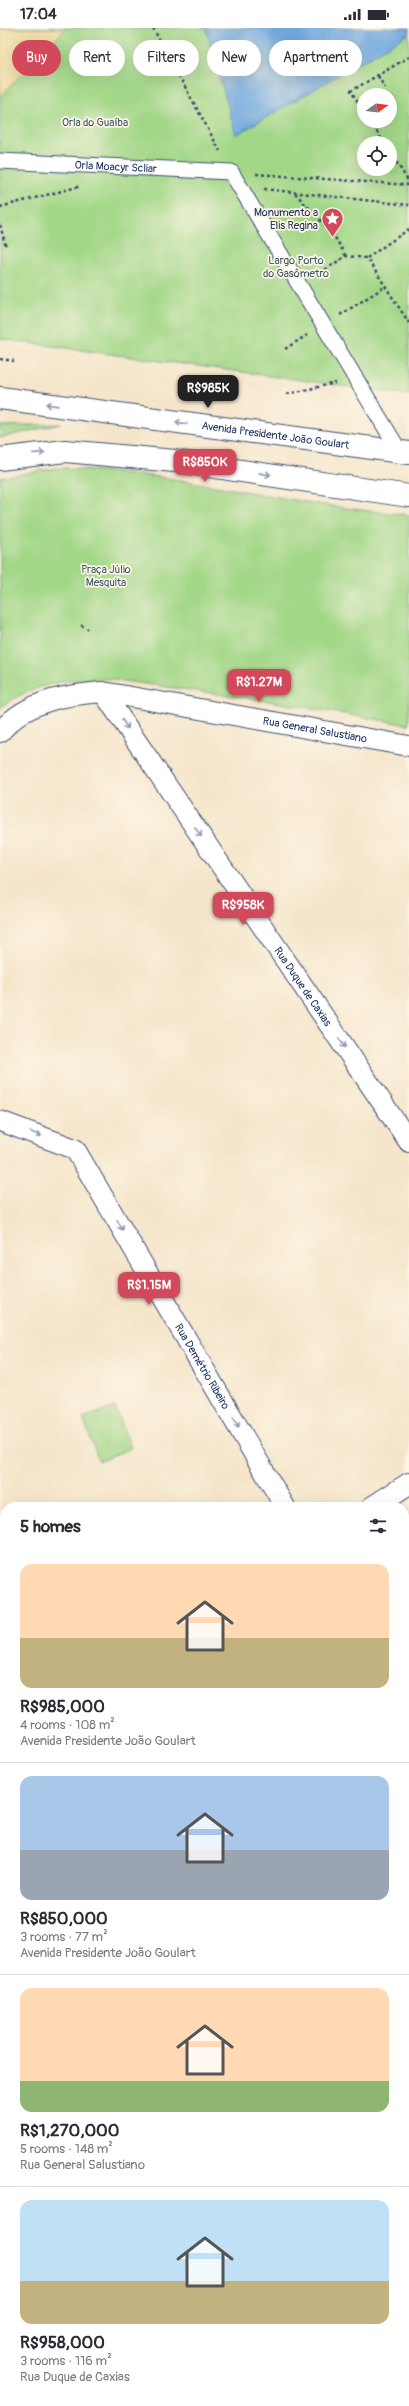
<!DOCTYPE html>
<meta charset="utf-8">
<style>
:root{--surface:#fff;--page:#f7f7f7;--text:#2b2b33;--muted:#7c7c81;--line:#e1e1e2;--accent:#d1495b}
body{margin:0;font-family:Pangolin,sans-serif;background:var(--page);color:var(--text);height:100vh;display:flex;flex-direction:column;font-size:15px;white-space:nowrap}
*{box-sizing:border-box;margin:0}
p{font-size:13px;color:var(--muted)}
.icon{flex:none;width:22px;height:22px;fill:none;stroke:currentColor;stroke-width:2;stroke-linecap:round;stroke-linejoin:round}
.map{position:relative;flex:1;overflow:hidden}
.details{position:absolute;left:0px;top:1474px;width:409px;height:904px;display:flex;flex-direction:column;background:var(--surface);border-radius:16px 16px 0 0;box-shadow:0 4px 16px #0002}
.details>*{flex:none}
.guide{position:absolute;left:12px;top:12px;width:385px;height:36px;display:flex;gap:8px}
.needle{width:26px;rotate:76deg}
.fabs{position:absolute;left:357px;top:60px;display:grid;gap:8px}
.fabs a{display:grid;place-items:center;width:40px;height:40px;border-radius:50%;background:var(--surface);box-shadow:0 4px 16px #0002;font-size:20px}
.price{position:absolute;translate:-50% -34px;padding:0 9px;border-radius:8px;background:var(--accent);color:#fff;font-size:13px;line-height:26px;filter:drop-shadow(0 1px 2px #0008)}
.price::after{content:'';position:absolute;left:50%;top:24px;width:12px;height:9px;margin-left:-6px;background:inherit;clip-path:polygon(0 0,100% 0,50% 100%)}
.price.selected{background:#222;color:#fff}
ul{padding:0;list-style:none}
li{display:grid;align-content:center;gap:8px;height:212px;padding:0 20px}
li+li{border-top:1px solid var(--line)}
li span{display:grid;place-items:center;height:124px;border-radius:12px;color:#555}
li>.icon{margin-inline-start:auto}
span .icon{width:72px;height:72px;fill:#fffc;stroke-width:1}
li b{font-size:17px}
h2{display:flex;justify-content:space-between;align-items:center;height:48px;padding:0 20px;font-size:17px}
.pill{padding:0 14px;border-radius:18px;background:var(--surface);box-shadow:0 4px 16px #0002;font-size:14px;line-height:36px}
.pill.selected{background:var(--accent);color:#fff}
.status{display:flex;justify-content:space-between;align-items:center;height:28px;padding:0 20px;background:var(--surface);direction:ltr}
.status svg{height:11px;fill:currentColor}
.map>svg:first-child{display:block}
.built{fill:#f7d1c6}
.green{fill:#a3d788;stroke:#5f8373;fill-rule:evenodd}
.sand{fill:#eeda9e;stroke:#84847e}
.water{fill:#6fa8de;stroke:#456c9e}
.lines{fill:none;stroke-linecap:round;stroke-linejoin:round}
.pedestrian-casing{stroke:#3c4a6e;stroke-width:17}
.minor-casing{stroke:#3c4a6e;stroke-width:22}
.tertiary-casing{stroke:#3c4a6e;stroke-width:24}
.secondary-casing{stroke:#3c4a6e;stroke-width:24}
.path{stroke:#3c4a6e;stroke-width:2.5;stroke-dasharray:3 3;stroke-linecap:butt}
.pedestrian{stroke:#fff;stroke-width:15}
.minor{stroke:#fff;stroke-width:20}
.tertiary{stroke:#fff;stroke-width:22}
.secondary{stroke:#fff;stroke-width:22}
.oneway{stroke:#8d97ae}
.labels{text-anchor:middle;stroke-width:3.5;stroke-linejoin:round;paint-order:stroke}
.park-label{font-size:11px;fill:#3d5968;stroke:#fcf5e5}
.street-label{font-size:11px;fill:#1b2f5e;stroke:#fcf5e5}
.poi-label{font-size:11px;fill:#1b2f5e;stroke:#fcf5e5;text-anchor:end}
</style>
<div class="status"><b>17:04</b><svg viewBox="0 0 49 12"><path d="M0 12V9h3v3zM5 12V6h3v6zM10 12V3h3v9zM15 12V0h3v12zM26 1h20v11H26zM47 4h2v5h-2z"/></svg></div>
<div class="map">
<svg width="409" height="2378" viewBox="0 0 409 2378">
<rect width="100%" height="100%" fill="#fcf5e5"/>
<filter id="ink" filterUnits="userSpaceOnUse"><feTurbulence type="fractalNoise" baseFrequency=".025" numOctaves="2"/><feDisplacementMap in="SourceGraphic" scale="8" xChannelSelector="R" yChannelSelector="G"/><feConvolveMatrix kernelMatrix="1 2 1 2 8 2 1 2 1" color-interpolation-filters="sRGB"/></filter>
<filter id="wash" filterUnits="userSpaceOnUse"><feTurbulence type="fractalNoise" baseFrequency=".012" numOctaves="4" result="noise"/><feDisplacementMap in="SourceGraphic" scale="16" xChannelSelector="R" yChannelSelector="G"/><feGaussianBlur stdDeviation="0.9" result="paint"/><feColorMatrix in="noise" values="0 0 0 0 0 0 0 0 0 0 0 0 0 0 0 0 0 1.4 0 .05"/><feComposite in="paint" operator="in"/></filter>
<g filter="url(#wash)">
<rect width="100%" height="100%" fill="#f5e6cb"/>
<!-- built -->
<polygon class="built" points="5,1753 5,2373 243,2373 243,2378 0,2378 0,1756"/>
<!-- green -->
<g class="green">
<path d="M0,0H206L236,106L409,6V367L0,311ZM364,67H390V93H364ZM364,115H390V141H364Z"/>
<polygon points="61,396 0,410 0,398"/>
<path d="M57,440C145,442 232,462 319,476C348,481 379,484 409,487V697L268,673L109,651C69,650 32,656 0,680V450Z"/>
<polygon points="115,1379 131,1420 99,1433 83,1390"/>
<polygon points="5,2265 5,2373 71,2373 72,2378 0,2378 0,2266"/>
</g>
<!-- sand -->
<polygon class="sand" points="0,0 66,0 0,69"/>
<!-- water -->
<polygon class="water" points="206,0 409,0 409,6 236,107"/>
</g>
<g filter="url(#ink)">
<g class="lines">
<defs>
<g id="pedestrian">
<path id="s1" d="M0,133L231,144L400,424"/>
</g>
<g id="minor">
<path id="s2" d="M103,664L409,1114"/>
<path id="s3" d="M0,704C26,673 64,667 103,664L409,718"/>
<path id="s4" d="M0,1093L75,1121L285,1479"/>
<polyline points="0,1610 5,1622"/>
<polyline points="404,1673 409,1681"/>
<polyline points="404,2007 409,2006"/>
<polyline points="404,2333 409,2333"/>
</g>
<g id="tertiary">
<polyline points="373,1479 409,1456"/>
<polyline points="0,1710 5,1707"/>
<polyline points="287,2378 287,2373"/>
</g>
<g id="secondary">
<path id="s5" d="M0,370L409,425"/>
<polyline points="0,431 65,423 175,433 409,468"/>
</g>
</defs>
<!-- pedestrian casing -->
<use href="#pedestrian" class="pedestrian-casing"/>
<!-- minor casing -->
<use href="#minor" class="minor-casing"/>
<!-- tertiary casing -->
<use href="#tertiary" class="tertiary-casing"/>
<!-- secondary casing -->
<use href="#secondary" class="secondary-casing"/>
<!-- path -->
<g class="path">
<polyline points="153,0 220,123"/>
<polyline points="378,48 385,60"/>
<polyline points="364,84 351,63 409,29"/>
<polyline points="370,93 384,115"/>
<polyline points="390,124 409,154"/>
<polyline points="256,146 409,157"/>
<polyline points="264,161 409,177"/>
<polyline points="295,165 333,206 346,228"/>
<polyline points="0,179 81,158"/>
<polyline points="0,197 6,219"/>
<polyline points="409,201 367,230 409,295"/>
<polyline points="315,248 346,228 367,230"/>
<polyline points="340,287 386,258"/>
<polyline points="285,321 307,307"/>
<polyline points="0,331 14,333"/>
<polyline points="287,366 336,355"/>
<polyline points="81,597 88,601"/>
</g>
<!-- pedestrian -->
<use href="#pedestrian" class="pedestrian"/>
<!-- minor -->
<use href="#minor" class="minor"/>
<!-- tertiary -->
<use href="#tertiary" class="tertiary"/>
<!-- secondary -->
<use href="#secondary" class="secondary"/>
</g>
<!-- one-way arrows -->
<defs><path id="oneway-shaft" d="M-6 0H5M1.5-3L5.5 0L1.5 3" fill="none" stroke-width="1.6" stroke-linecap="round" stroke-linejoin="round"/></defs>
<g class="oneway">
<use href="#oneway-shaft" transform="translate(52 377) rotate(-172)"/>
<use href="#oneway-shaft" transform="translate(181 395) rotate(-172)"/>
<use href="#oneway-shaft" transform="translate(39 425) rotate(-4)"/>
<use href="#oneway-shaft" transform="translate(265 446) rotate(8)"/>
<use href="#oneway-shaft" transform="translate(125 696) rotate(56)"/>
<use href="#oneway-shaft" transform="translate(198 804) rotate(56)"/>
<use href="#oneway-shaft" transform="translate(342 1015) rotate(56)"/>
<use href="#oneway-shaft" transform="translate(36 1106) rotate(21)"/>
<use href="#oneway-shaft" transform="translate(120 1197) rotate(60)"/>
<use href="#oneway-shaft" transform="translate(236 1394) rotate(60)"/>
</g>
</g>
<!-- icons -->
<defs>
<symbol id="sight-pin" viewBox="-11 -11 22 30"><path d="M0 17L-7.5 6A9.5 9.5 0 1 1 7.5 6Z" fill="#d1495b" stroke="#fcf5e5"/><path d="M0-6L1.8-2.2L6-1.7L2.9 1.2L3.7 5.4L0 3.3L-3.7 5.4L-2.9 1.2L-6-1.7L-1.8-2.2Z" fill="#fff"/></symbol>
</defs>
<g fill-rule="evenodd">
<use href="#sight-pin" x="320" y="178" width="25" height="34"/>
</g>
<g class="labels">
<!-- park labels -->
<g class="park-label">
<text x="95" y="98">Orla do Guaíba</text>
<text x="296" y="236">Largo Porto<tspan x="296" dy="13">do Gasômetro</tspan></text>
<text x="106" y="545">Praça Júlio<tspan x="106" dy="13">Mesquita</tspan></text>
</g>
<!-- street labels -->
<g class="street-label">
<text dy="4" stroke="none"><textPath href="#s1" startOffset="116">Orla Moacyr Scliar</textPath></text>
<text dy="4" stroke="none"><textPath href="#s5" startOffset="278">Avenida Presidente João Goulart</textPath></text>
<text dy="4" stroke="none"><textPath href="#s3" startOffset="329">Rua General Salustiano</textPath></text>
<text dy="4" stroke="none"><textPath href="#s2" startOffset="356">Rua Duque de Caxias</textPath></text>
<text dy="4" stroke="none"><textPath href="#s4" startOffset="332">Rua Demétrio Ribeiro</textPath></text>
</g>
<!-- poi labels -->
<g class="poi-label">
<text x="318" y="188">Monumento a<tspan x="318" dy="13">Elis Regina</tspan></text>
</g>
</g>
</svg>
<div class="fabs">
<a><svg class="needle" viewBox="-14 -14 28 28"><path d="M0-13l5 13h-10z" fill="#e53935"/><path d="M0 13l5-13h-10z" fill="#7c7c81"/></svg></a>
<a><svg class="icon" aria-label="locate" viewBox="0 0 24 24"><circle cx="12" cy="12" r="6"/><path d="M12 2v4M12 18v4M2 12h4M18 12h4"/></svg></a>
</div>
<b class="price selected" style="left:208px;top:381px">R$985K</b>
<b class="price" style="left:205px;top:455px">R$850K</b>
<b class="price" style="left:259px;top:675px">R$1.27M</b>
<b class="price" style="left:243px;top:898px">R$958K</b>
<b class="price" style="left:149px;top:1278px">R$1.15M</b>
<div class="guide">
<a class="pill selected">Buy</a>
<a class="pill">Rent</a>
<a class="pill">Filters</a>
<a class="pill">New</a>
<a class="pill">Apartment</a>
</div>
<section class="details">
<h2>5 homes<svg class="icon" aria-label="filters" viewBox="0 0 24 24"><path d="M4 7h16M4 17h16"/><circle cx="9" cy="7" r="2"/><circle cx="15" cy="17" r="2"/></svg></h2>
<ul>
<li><span style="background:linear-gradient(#ffd9b3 60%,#c2b280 0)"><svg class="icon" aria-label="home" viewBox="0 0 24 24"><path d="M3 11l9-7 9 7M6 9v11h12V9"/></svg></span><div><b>R$985,000</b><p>4 rooms · 108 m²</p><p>Avenida Presidente João Goulart</p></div></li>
<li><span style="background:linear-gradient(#a9c7e8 60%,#9aa5b1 0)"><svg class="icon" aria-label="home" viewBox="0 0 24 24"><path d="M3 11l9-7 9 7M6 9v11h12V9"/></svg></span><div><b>R$850,000</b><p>3 rooms · 77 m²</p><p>Avenida Presidente João Goulart</p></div></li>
<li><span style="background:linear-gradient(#ffd9b3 75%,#8fb573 0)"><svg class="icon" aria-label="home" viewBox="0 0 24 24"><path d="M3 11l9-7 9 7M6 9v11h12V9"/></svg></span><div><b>R$1,270,000</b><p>5 rooms · 148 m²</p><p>Rua General Salustiano</p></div></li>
<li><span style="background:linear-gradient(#bfe0f5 65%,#c2b280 0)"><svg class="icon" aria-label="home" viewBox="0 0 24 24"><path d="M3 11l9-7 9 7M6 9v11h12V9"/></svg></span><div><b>R$958,000</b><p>3 rooms · 116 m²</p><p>Rua Duque de Caxias</p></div></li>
</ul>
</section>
</div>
